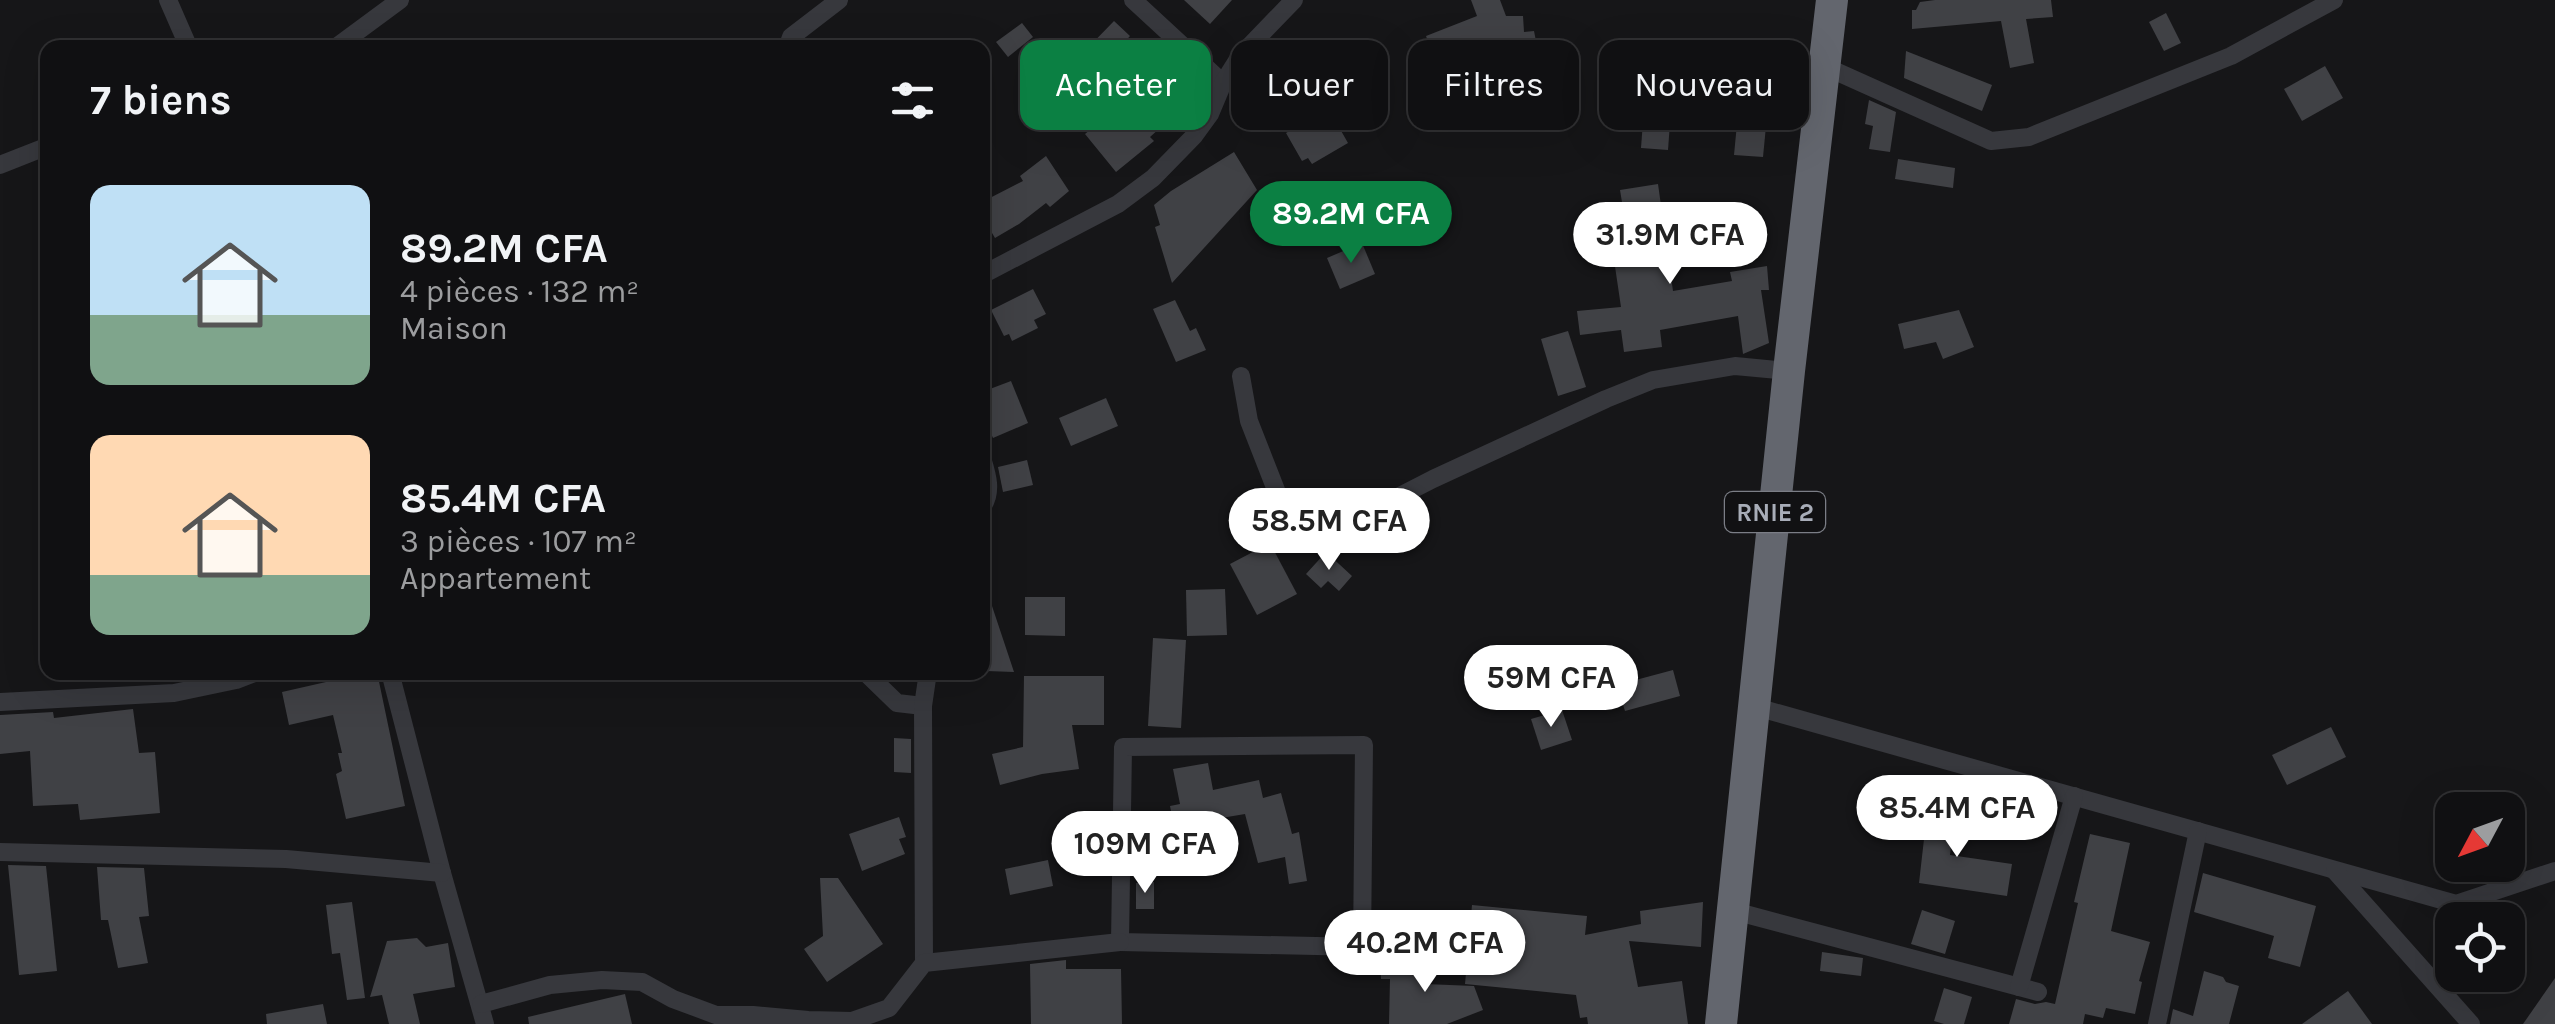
<!DOCTYPE html>
<html lang="fr">
<meta charset="utf-8">
<style>
:root{--surface:#101012;--page:#19191b;--text:#f1f3f6;--muted:#9c9d9f;--line:#303032;--accent:#0b8043}
body{margin:0;font-family:Karla,sans-serif;background:var(--page);color:var(--text);height:100vh;display:flex;flex-direction:column;font-size:38px;white-space:nowrap}
*{box-sizing:border-box;margin:0}
p{font-size:32px;color:var(--muted)}
.icon{flex:none;width:55px;height:55px;fill:none;stroke:currentColor;stroke-width:2;stroke-linecap:round;stroke-linejoin:round}
.map{position:relative;flex:1;overflow:hidden}
.drawer{position:absolute;left:40px;top:40px;width:950px;height:640px;display:flex;flex-direction:column;background:var(--surface);border-radius:20px;box-shadow:0 10px 40px #0002,0 0 0 2px var(--line)}
.drawer>*{flex:none}
.banner{position:absolute;left:1020px;top:40px;width:950px;height:90px;display:flex;gap:20px}
.needle{width:65px;rotate:229deg}
.tools{position:absolute;left:2435px;top:792px;display:grid;gap:20px}
.tools a{display:grid;place-items:center;width:90px;height:90px;border-radius:20px;background:var(--surface);box-shadow:0 10px 40px #0002,0 0 0 2px var(--line);font-size:50px}
.price{position:absolute;translate:-50% -85px;padding:0 22px;border-radius:35px;background:#fff;color:#222;font-size:32px;line-height:65px;filter:drop-shadow(0 2px 5px #0008)}
.price::after{content:'';position:absolute;left:50%;top:60px;width:30px;height:22px;margin-left:-15px;background:inherit;clip-path:polygon(0 0,100% 0,50% 100%)}
.price.current{background:var(--accent);color:#fff}
ul{padding:0;list-style:none}
li{display:flex;align-items:center;gap:30px;height:250px;padding:0 50px}
li span{display:grid;place-items:center;flex:none;width:280px;height:200px;border-radius:20px;color:#555}
li>.icon{margin-inline-start:auto}
span .icon{width:120px;height:120px;fill:#fffc;stroke-width:1}
li b{font-size:42px}
h2{display:flex;justify-content:space-between;align-items:center;height:120px;padding:0 50px;font-size:42px}
.chip{padding:0 35px;border-radius:20px;background:var(--surface);box-shadow:0 10px 40px #0002,0 0 0 2px var(--line);font-size:35px;line-height:90px}
.chip.current{background:var(--accent);color:#fff}
.map>svg:first-child{display:block}
.building{fill:#404145}
.lines{fill:none;stroke-linecap:round;stroke-linejoin:round}
.street{stroke:#37383d;stroke-width:18}
.highway{stroke:#63666e;stroke-width:32}
.labels{text-anchor:middle;stroke-width:10;stroke-linejoin:round;paint-order:stroke}
.shield{fill:#111113;stroke:#7b7e86;stroke-width:2.5}
.shield-label{font-size:25px;font-weight:bold;fill:#a8adb8}
</style>
<div class="map">
<svg width="2555" height="1024" viewBox="0 0 2555 1024">
<rect width="100%" height="100%" fill="#161618"/>
<!-- building -->
<g class="building">
<polygon points="1184,0 1232,0 1210,24"/>
<polygon points="1471,0 1500,0 1506,16 1523,16 1524,32 1534,31 1541,66 1516,70 1512,49 1477,53 1483,87 1444,97 1423,54 1431,50 1426,36 1477,16"/>
<polygon points="1935,0 2051,0 2053,17 2026,19 2034,63 2010,68 2001,21 1912,29 1912,10 1916,10 1920,2"/>
<polygon points="2166,13 2181,43 2164,51 2149,22"/>
<polygon points="1114,21 1130,36 1119,48 1144,70 1143,71 1179,111 1150,137 1154,141 1116,172 1085,134 1128,99 1080,56"/>
<polygon points="1022,23 1033,37 1008,57 996,42"/>
<polygon points="1906,51 1992,85 1982,111 1904,78"/>
<polygon points="1632,60 1636,107 1606,108 1603,62"/>
<polygon points="2325,66 2343,98 2302,121 2284,89"/>
<polygon points="1311,78 1348,143 1312,164 1308,158 1302,161 1286,133 1307,121 1289,90"/>
<polygon points="1741,82 1770,85 1763,157 1734,155"/>
<polygon points="1869,100 1896,112 1890,152 1869,149 1873,126 1865,124"/>
<polygon points="1644,108 1671,109 1668,150 1641,148"/>
<polygon points="1234,152 1257,190 1172,283 1155,227 1160,225 1154,205 1171,191"/>
<polygon points="1046,156 1069,191 1050,207 1046,203 1019,224 995,238 982,216 982,202 1023,181 1020,176"/>
<polygon points="1898,159 1955,168 1953,188 1895,179"/>
<polygon points="1658,184 1673,291 1732,281 1730,272 1767,266 1769,290 1761,290 1769,343 1743,354 1738,316 1660,330 1662,347 1624,352 1621,330 1580,335 1577,311 1621,307 1613,253 1630,251 1620,190"/>
<polygon points="1386,185 1402,224 1363,238 1348,198"/>
<polygon points="1362,243 1375,274 1340,289 1327,258"/>
<polygon points="1033,289 1046,314 1034,320 1038,328 1012,341 1009,334 1004,336 991,310"/>
<polygon points="1175,300 1190,331 1196,328 1206,350 1176,362 1153,309"/>
<polygon points="1959,310 1974,347 1943,359 1936,342 1904,349 1898,324"/>
<polygon points="1568,331 1586,387 1558,396 1541,339"/>
<polygon points="1011,381 1028,423 993,438 982,414 982,392"/>
<polygon points="1106,398 1118,426 1071,446 1059,418"/>
<polygon points="1027,460 1033,485 1003,492 998,467"/>
<polygon points="1270,543 1297,594 1257,615 1230,564"/>
<polygon points="1326,552 1352,576 1339,591 1328,581 1321,588 1306,574"/>
<polygon points="1225,589 1227,635 1187,636 1186,590"/>
<polygon points="1025,597 1065,597 1065,636 1025,635"/>
<polygon points="988,600 990,600 1014,672 986,671"/>
<polygon points="1153,638 1186,640 1181,728 1148,726"/>
<polygon points="1673,670 1680,696 1625,711 1617,685"/>
<polygon points="324,672 377,672 405,806 346,819 336,774 342,771 338,753 342,753 333,715 289,725 282,692 326,682"/>
<polygon points="1024,676 1104,676 1104,725 1072,725 1079,769 1042,774 1000,785 992,754 1023,747"/>
<polygon points="133,709 139,753 155,752 160,813 80,820 78,804 33,806 30,751 0,754 0,715 53,712 54,718"/>
<polygon points="1562,710 1572,740 1541,750 1531,719"/>
<polygon points="2331,727 2346,757 2287,785 2272,755"/>
<polygon points="894,738 911,739 911,773 894,772"/>
<polygon points="1208,763 1213,790 1259,780 1263,798 1281,793 1292,834 1299,832 1307,881 1289,884 1285,857 1258,863 1245,814 1174,826 1170,806 1180,804 1173,769"/>
<polygon points="1928,804 1955,807 1950,855 2012,864 2007,896 1919,883"/>
<polygon points="899,817 906,837 899,839 905,854 862,871 849,834"/>
<polygon points="2090,834 2130,843 2111,931 2150,942 2139,981 2142,982 2135,1014 2106,1008 2103,1018 2085,1014 2083,1024 2009,1024 2016,999 2035,1004 2046,1002 2055,1004 2078,903 2074,902"/>
<polygon points="1048,860 1053,886 1010,895 1005,869"/>
<polygon points="8,865 46,866 57,971 19,975"/>
<polygon points="97,867 144,868 149,916 139,917 148,963 118,968 108,920 101,920"/>
<polygon points="2203,873 2316,906 2300,967 2268,958 2274,936 2194,912"/>
<polygon points="820,878 838,878 883,944 827,982 804,949 823,936"/>
<polygon points="1154,882 1154,909 1136,909 1136,883"/>
<polygon points="352,902 365,998 347,1000 340,953 332,954 326,905"/>
<polygon points="1703,902 1701,947 1629,941 1638,987 1682,981 1688,1024 1588,1024 1587,1017 1580,1018 1576,995 1465,984 1472,905 1587,916 1585,935 1641,924 1640,911"/>
<polygon points="1922,910 1955,921 1945,954 1911,944"/>
<polygon points="417,938 426,947 448,943 455,987 413,994 420,1024 389,1024 382,995 370,997 387,941"/>
<polygon points="1822,952 1863,958 1861,976 1820,971"/>
<polygon points="1380,958 1424,958 1425,984 1474,986 1483,1010 1447,1024 1389,1024 1390,979 1381,979"/>
<polygon points="1066,960 1066,969 1121,969 1122,1024 1031,1024 1030,964"/>
<polygon points="2204,971 2223,977 2226,982 2239,986 2229,1024 2170,1024 2173,1009 2193,1016"/>
<polygon points="2555,978 2555,1024 2523,1024"/>
<polygon points="1944,988 1972,997 1964,1024 1944,1024 1934,1021"/>
<polygon points="2348,991 2372,1024 2302,1024"/>
<polygon points="625,994 632,1024 529,1024 528,1017"/>
<polygon points="323,1004 327,1024 267,1024 266,1014"/>
</g>
<g class="lines">
<!-- street -->
<g class="street">
<polyline points="168,0 189,48"/>
<polyline points="1133,0 1223,83"/>
<polyline points="335,48 400,0"/>
<polyline points="787,48 791,37 839,0"/>
<polyline points="1824,66 1991,141 2029,137 2231,56 2334,0"/>
<polyline points="0,165 48,146"/>
<polyline points="982,275 1118,204 1153,178 1194,136 1210,114 1223,83 1240,56 1294,0"/>
<polyline points="1241,376 1249,421 1287,518 1301,535 1320,537 1433,479 1606,399 1653,380 1735,366 1789,371"/>
<path d="M982,458C987,474 993,492 982,507"/>
<polyline points="390,672 442,873 485,1024"/>
<polyline points="865,672 897,703 923,706"/>
<polyline points="0,702 174,693 236,680 257,672"/>
<polyline points="1756,707 2456,904 2555,871"/>
<polygon points="1364,745 1362,947 1120,942 1123,747"/>
<polyline points="0,852 286,859 442,873"/>
<polyline points="2335,871 2471,1024"/>
<polyline points="1734,911 2038,992"/>
<polyline points="924,963 923,706 928,672"/>
<polyline points="2019,987 2074,796"/>
<polyline points="481,1004 550,985 602,980 642,982 673,999 716,1015 753,1015 808,1020 852,1021 889,1008 924,963 1120,942"/>
<polyline points="2157,1024 2198,831"/>
</g>
<!-- highway -->
<polyline class="highway" points="1721,1024 1789,371 1832,0"/>
</g>
<g class="labels">
<!-- shield labels -->
<rect class="shield" x="1725" y="492" width="100" height="40" rx="8"/>
<g class="shield-label">
<text x="1775" y="521">RNIE 2</text>
</g>
</g>
</svg>
<div class="tools">
<a><svg class="needle" viewBox="-14 -14 28 28"><path d="M0-13l5 13h-10z" fill="#e53935"/><path d="M0 13l5-13h-10z" fill="#9c9d9f"/></svg></a>
<a><svg class="icon" aria-label="locate" viewBox="0 0 24 24"><circle cx="12" cy="12" r="6"/><path d="M12 2v4M12 18v4M2 12h4M18 12h4"/></svg></a>
</div>
<b class="price current" style="left:1351px;top:266px">89.2M CFA</b>
<b class="price" style="left:1670px;top:287px">31.9M CFA</b>
<b class="price" style="left:1329px;top:573px">58.5M CFA</b>
<b class="price" style="left:1551px;top:730px">59M CFA</b>
<b class="price" style="left:1957px;top:860px">85.4M CFA</b>
<b class="price" style="left:1145px;top:896px">109M CFA</b>
<b class="price" style="left:1425px;top:995px">40.2M CFA</b>
<div class="banner">
<a class="chip current">Acheter</a>
<a class="chip">Louer</a>
<a class="chip">Filtres</a>
<a class="chip">Nouveau</a>
</div>
<section class="drawer">
<h2>7 biens<svg class="icon" aria-label="filters" viewBox="0 0 24 24"><path d="M4 7h16M4 17h16"/><circle cx="9" cy="7" r="2"/><circle cx="15" cy="17" r="2"/></svg></h2>
<ul>
<li><span style="background:linear-gradient(#bfe0f5 65%,#7fa58c 0)"><svg class="icon" aria-label="home" viewBox="0 0 24 24"><path d="M3 11l9-7 9 7M6 9v11h12V9"/></svg></span><div><b>89.2M CFA</b><p>4 pièces · 132 m²</p><p>Maison</p></div></li>
<li><span style="background:linear-gradient(#ffd9b3 70%,#7fa58c 0)"><svg class="icon" aria-label="home" viewBox="0 0 24 24"><path d="M3 11l9-7 9 7M6 9v11h12V9"/></svg></span><div><b>85.4M CFA</b><p>3 pièces · 107 m²</p><p>Appartement</p></div></li>
</ul>
</section>
</div>
